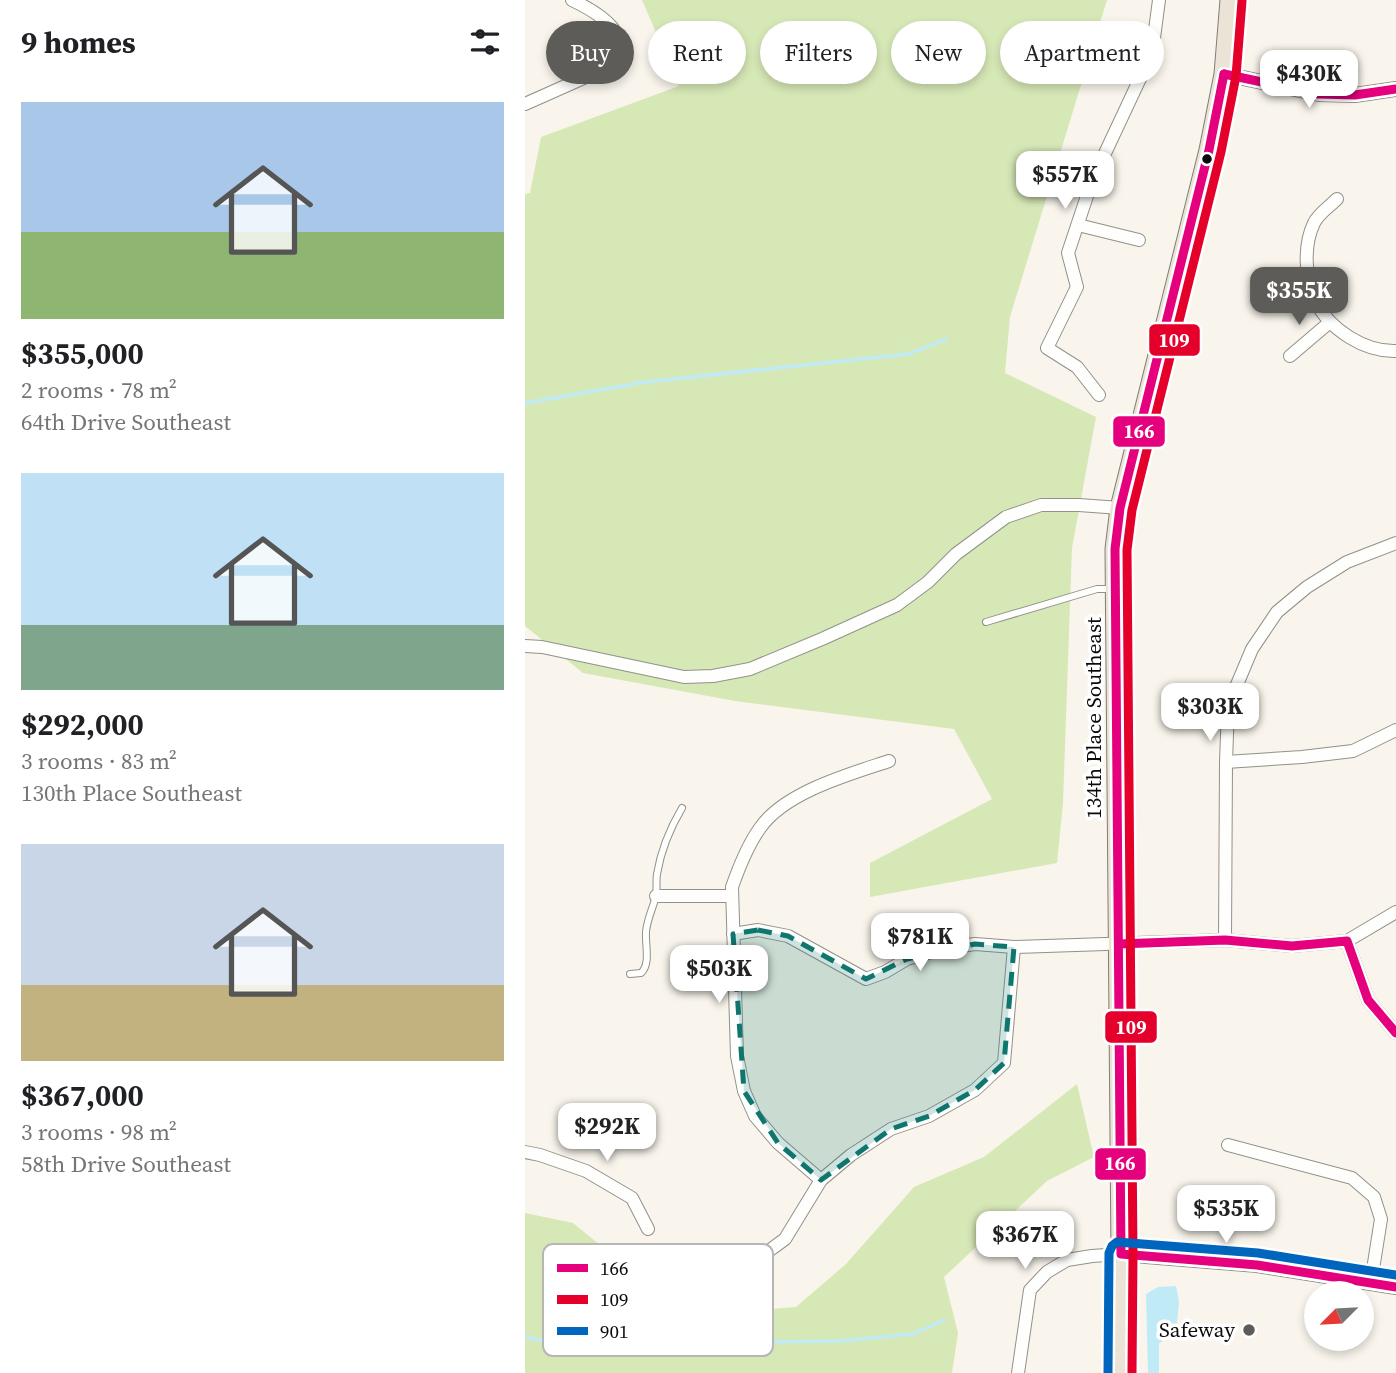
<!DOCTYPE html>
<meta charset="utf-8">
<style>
:root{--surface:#fff;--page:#f6f6f6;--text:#202124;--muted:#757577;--accent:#5e5c59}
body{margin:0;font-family:"Source Serif 4",serif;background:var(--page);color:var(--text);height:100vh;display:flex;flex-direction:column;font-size:26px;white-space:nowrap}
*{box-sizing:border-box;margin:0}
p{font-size:23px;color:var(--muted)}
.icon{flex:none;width:38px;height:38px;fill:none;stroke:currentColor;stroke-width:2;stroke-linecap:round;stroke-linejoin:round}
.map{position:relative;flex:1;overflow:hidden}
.panel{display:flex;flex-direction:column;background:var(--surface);width:525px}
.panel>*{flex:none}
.top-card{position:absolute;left:21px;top:21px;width:665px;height:63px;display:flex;gap:14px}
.needle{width:46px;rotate:246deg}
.fabs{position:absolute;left:779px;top:1281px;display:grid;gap:14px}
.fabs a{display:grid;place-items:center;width:70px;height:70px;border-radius:50%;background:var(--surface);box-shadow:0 4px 10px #0003;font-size:35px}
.price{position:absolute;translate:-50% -60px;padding:0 16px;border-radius:14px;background:#fff;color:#222;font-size:23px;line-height:46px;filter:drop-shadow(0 2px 4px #0008)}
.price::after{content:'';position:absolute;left:50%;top:42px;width:21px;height:16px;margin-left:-10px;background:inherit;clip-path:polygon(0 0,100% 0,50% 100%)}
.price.active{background:var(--accent);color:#fff}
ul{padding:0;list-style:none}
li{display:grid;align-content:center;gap:14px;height:371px;padding:0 21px}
li span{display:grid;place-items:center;height:217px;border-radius:0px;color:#555}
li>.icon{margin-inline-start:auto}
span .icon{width:126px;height:126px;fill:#fffc;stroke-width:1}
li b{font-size:30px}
h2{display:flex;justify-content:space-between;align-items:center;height:84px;padding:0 21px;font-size:30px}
.tag{padding:0 24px;border-radius:32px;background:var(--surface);box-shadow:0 4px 10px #0003;font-size:24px;line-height:63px}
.tag.active{background:var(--accent);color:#fff}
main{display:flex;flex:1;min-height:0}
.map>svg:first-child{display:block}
.forest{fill:#d7e8b7}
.water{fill:#c0eaf6}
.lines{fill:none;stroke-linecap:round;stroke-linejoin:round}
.stream{stroke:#c0eaf6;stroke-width:3.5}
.service-casing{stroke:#92908c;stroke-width:8}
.minor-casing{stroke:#92908c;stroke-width:14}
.tertiary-casing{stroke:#92908c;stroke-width:16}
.primary-casing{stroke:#7f7d79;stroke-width:21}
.service{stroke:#fefefc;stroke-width:6}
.minor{stroke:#fefefc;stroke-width:12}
.tertiary{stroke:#fefefc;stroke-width:14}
.primary{stroke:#ebe3d5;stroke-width:19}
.bus-1-casing{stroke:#fff;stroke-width:14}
.bus-2-casing{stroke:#fff;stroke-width:14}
.bus-3-casing{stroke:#fff;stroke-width:14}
.bus-1{stroke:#e5007d;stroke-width:9}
.bus-2{stroke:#e4002b;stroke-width:9}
.bus-3{stroke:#0065bd;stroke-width:9}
.marked{fill:#0f766e;fill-opacity:0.2;stroke:#0f766e;stroke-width:5;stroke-dasharray:14 9;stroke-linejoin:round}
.bus-dot{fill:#0a0a0a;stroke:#fff;stroke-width:2.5}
.poi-dot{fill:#5e5c59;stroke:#fff;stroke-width:2.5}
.labels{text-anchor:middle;stroke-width:7;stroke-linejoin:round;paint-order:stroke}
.street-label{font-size:21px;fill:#0a0a0a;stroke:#fff}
.poi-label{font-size:21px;fill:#0a0a0a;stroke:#fff;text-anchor:end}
.key{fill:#fff;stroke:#b6b6b6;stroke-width:2}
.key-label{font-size:19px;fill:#0a0a0a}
.line-badge{stroke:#fff;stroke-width:2.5}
.badge-label{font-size:19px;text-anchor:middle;font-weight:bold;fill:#fff}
</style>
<main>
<section class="panel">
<h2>9 homes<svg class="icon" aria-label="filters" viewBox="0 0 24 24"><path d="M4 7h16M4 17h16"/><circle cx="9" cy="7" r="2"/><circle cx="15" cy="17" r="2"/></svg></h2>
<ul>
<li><span style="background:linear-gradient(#a9c7e8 60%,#8fb573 0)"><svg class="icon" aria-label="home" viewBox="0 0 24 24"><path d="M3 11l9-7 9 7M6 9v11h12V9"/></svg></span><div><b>$355,000</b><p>2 rooms · 78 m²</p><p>64th Drive Southeast</p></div></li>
<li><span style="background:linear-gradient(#bfe0f5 70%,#7fa58c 0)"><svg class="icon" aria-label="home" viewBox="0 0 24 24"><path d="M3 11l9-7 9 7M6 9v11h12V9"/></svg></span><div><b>$292,000</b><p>3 rooms · 83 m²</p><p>130th Place Southeast</p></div></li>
<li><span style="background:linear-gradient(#c9d6e8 65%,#c2b280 0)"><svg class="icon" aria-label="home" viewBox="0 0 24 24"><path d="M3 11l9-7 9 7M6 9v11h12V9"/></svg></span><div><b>$367,000</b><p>3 rooms · 98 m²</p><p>58th Drive Southeast</p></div></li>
</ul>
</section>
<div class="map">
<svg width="871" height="1373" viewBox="0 0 871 1373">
<rect width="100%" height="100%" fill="#f9f5ec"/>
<!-- forest -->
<g class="forest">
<polygon points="117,0 582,0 485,317 480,373 571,417 547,548 538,803 532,863 345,897 345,863 467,799 429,729 210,701 58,673 0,626 0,194 5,193 16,137 154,86"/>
<polygon points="552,1084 569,1157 522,1181 419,1277 433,1333 427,1373 0,1373 0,1213 48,1223 122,1283 173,1259 235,1310 271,1307 321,1264 389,1187 459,1157"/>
</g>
<!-- water -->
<polygon class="water" points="651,1286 654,1301 652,1324 637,1324 637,1342 634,1343 634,1373 623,1373 621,1294 633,1287"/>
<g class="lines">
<!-- stream -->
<g class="stream">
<polyline points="0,403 120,382 384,354 421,339"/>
<polyline points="0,1337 20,1341 201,1342 314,1341 388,1334 419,1320"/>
</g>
<defs>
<g id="service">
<polyline points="461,622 572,589 589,589"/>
<path d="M105,974L116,973C126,964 120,945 121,932C122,919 128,908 131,896C132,889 131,881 132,874C136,850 144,830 157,808"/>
</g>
<g id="minor">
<path d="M0,104L81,68C115,37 74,13 47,0"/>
<path d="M812,199C805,206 793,214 789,223C778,246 780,279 791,302C805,330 840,352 871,351"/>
<polyline points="553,225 614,240"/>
<polyline points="765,356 805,322"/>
<polyline points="574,395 552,367 522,348 552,287 543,253 567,181 627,53 634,0"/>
<polyline points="0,646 17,647 159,677 188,676 225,669 297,639 372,605 403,582 431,554 481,517 516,505 554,505 595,508"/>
<polyline points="701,762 777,757 828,751 871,730"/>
<polyline points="131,896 207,896"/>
<polyline points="208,934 233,930 263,936 341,979 360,972 382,959 416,949 450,944 489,947 700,940 767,946 822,941 871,912"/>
<polyline points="700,940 701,762 703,706 727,649 752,612 782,587 822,562 871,543"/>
<polyline points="822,941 843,1000 871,1033"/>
<polyline points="703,1145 827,1178 849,1197 856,1219 846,1282"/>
<polyline points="0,1152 15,1155 61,1171 107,1198 123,1229"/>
<path d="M296,1180L253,1143L230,1116L219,1091L212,1056L207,887C214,867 222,846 235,828C260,792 325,774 364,761"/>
<polyline points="226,1264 260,1239 296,1180 326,1155 366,1129 404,1116 450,1090 479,1063 489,947"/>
<polyline points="493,1373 505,1290 522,1272 542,1260 567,1256 596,1254"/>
</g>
<g id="tertiary">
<polyline points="699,74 794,94 830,95 871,89"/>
<polyline points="596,1254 732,1265 871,1287"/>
</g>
<polyline id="primary" points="595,1373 596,1254 590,549 595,508 684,150 699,74 705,0"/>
</defs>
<!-- service casing -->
<use href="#service" class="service-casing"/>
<!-- minor casing -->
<use href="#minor" class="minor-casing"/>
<!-- tertiary casing -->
<use href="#tertiary" class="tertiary-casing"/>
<!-- primary casing -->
<use href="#primary" class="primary-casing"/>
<!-- service -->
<use href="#service" class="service"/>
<!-- minor -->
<use href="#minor" class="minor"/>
<!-- tertiary -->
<use href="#tertiary" class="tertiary"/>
<!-- primary -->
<use href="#primary" class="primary"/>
<defs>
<g id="bus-1">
<polyline points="699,74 684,150 595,508 590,549 596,1254 732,1265 871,1287"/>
<polyline points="699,74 794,94 830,95 871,89"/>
<polyline points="594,944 700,940 767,946 822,941 843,1000 871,1033"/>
</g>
<polyline id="bus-2" points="607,1373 608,1254 602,550 607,510 696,152 711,76 717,1"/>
<polyline id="bus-3" points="583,1373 584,1253 587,1246 592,1242 733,1253 871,1275"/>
</defs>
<!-- bus-1 casing -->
<use href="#bus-1" class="bus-1-casing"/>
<!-- bus-2 casing -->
<use href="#bus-2" class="bus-2-casing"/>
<!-- bus-3 casing -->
<use href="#bus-3" class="bus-3-casing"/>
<!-- bus-1 -->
<use href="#bus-1" class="bus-1"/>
<!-- bus-2 -->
<use href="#bus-2" class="bus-2"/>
<!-- bus-3 -->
<use href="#bus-3" class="bus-3"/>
</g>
<!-- marked area -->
<path class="marked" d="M233,930L263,936L341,979L382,959L450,944L489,947L479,1063L450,1090L404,1116L366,1129L296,1180L253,1143L219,1091L208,934Z"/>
<!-- markers -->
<circle class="bus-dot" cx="682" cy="159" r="6"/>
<circle class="poi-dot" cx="724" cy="1330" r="7"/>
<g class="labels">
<!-- street labels -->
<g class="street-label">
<text transform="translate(569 718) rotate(-90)" y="7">134th Place Southeast</text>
</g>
<!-- poi labels -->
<g class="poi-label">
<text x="710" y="1337">Safeway</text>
</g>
</g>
<!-- legend -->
<rect x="18" y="1244" width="230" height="112" rx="10" class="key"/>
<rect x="32" y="1264" width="31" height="8" fill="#e5007d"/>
<rect x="32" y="1295" width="31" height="9" fill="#e4002b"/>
<rect x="32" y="1327" width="31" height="8" fill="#0065bd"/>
<g class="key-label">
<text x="75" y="1275">166</text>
<text x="75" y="1306">109</text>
<text x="75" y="1338">901</text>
</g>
<g class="line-badge">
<rect x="623" y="323" width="53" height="34" rx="7" fill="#e4002b"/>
<rect x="587" y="415" width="54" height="33" rx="7" fill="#e5007d"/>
<rect x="579" y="1010" width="54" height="34" rx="7" fill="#e4002b"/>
<rect x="569" y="1147" width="53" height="34" rx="7" fill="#e5007d"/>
</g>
<g class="badge-label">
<text x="649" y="347">109</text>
<text x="614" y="438">166</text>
<text x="606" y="1034">109</text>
<text x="595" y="1170">166</text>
</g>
</svg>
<div class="fabs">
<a><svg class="needle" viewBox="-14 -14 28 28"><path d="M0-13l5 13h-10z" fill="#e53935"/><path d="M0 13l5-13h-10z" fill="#757577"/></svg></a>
</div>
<b class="price" style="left:784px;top:110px">$430K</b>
<b class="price" style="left:540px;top:211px">$557K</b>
<b class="price active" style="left:774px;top:327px">$355K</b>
<b class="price" style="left:685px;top:743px">$303K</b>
<b class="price" style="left:395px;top:973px">$781K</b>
<b class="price" style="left:194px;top:1005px">$503K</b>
<b class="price" style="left:82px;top:1163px">$292K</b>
<b class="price" style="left:701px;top:1245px">$535K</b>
<b class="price" style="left:500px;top:1271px">$367K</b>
<div class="top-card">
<a class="tag active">Buy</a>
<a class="tag">Rent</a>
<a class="tag">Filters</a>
<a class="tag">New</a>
<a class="tag">Apartment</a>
</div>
</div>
</main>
